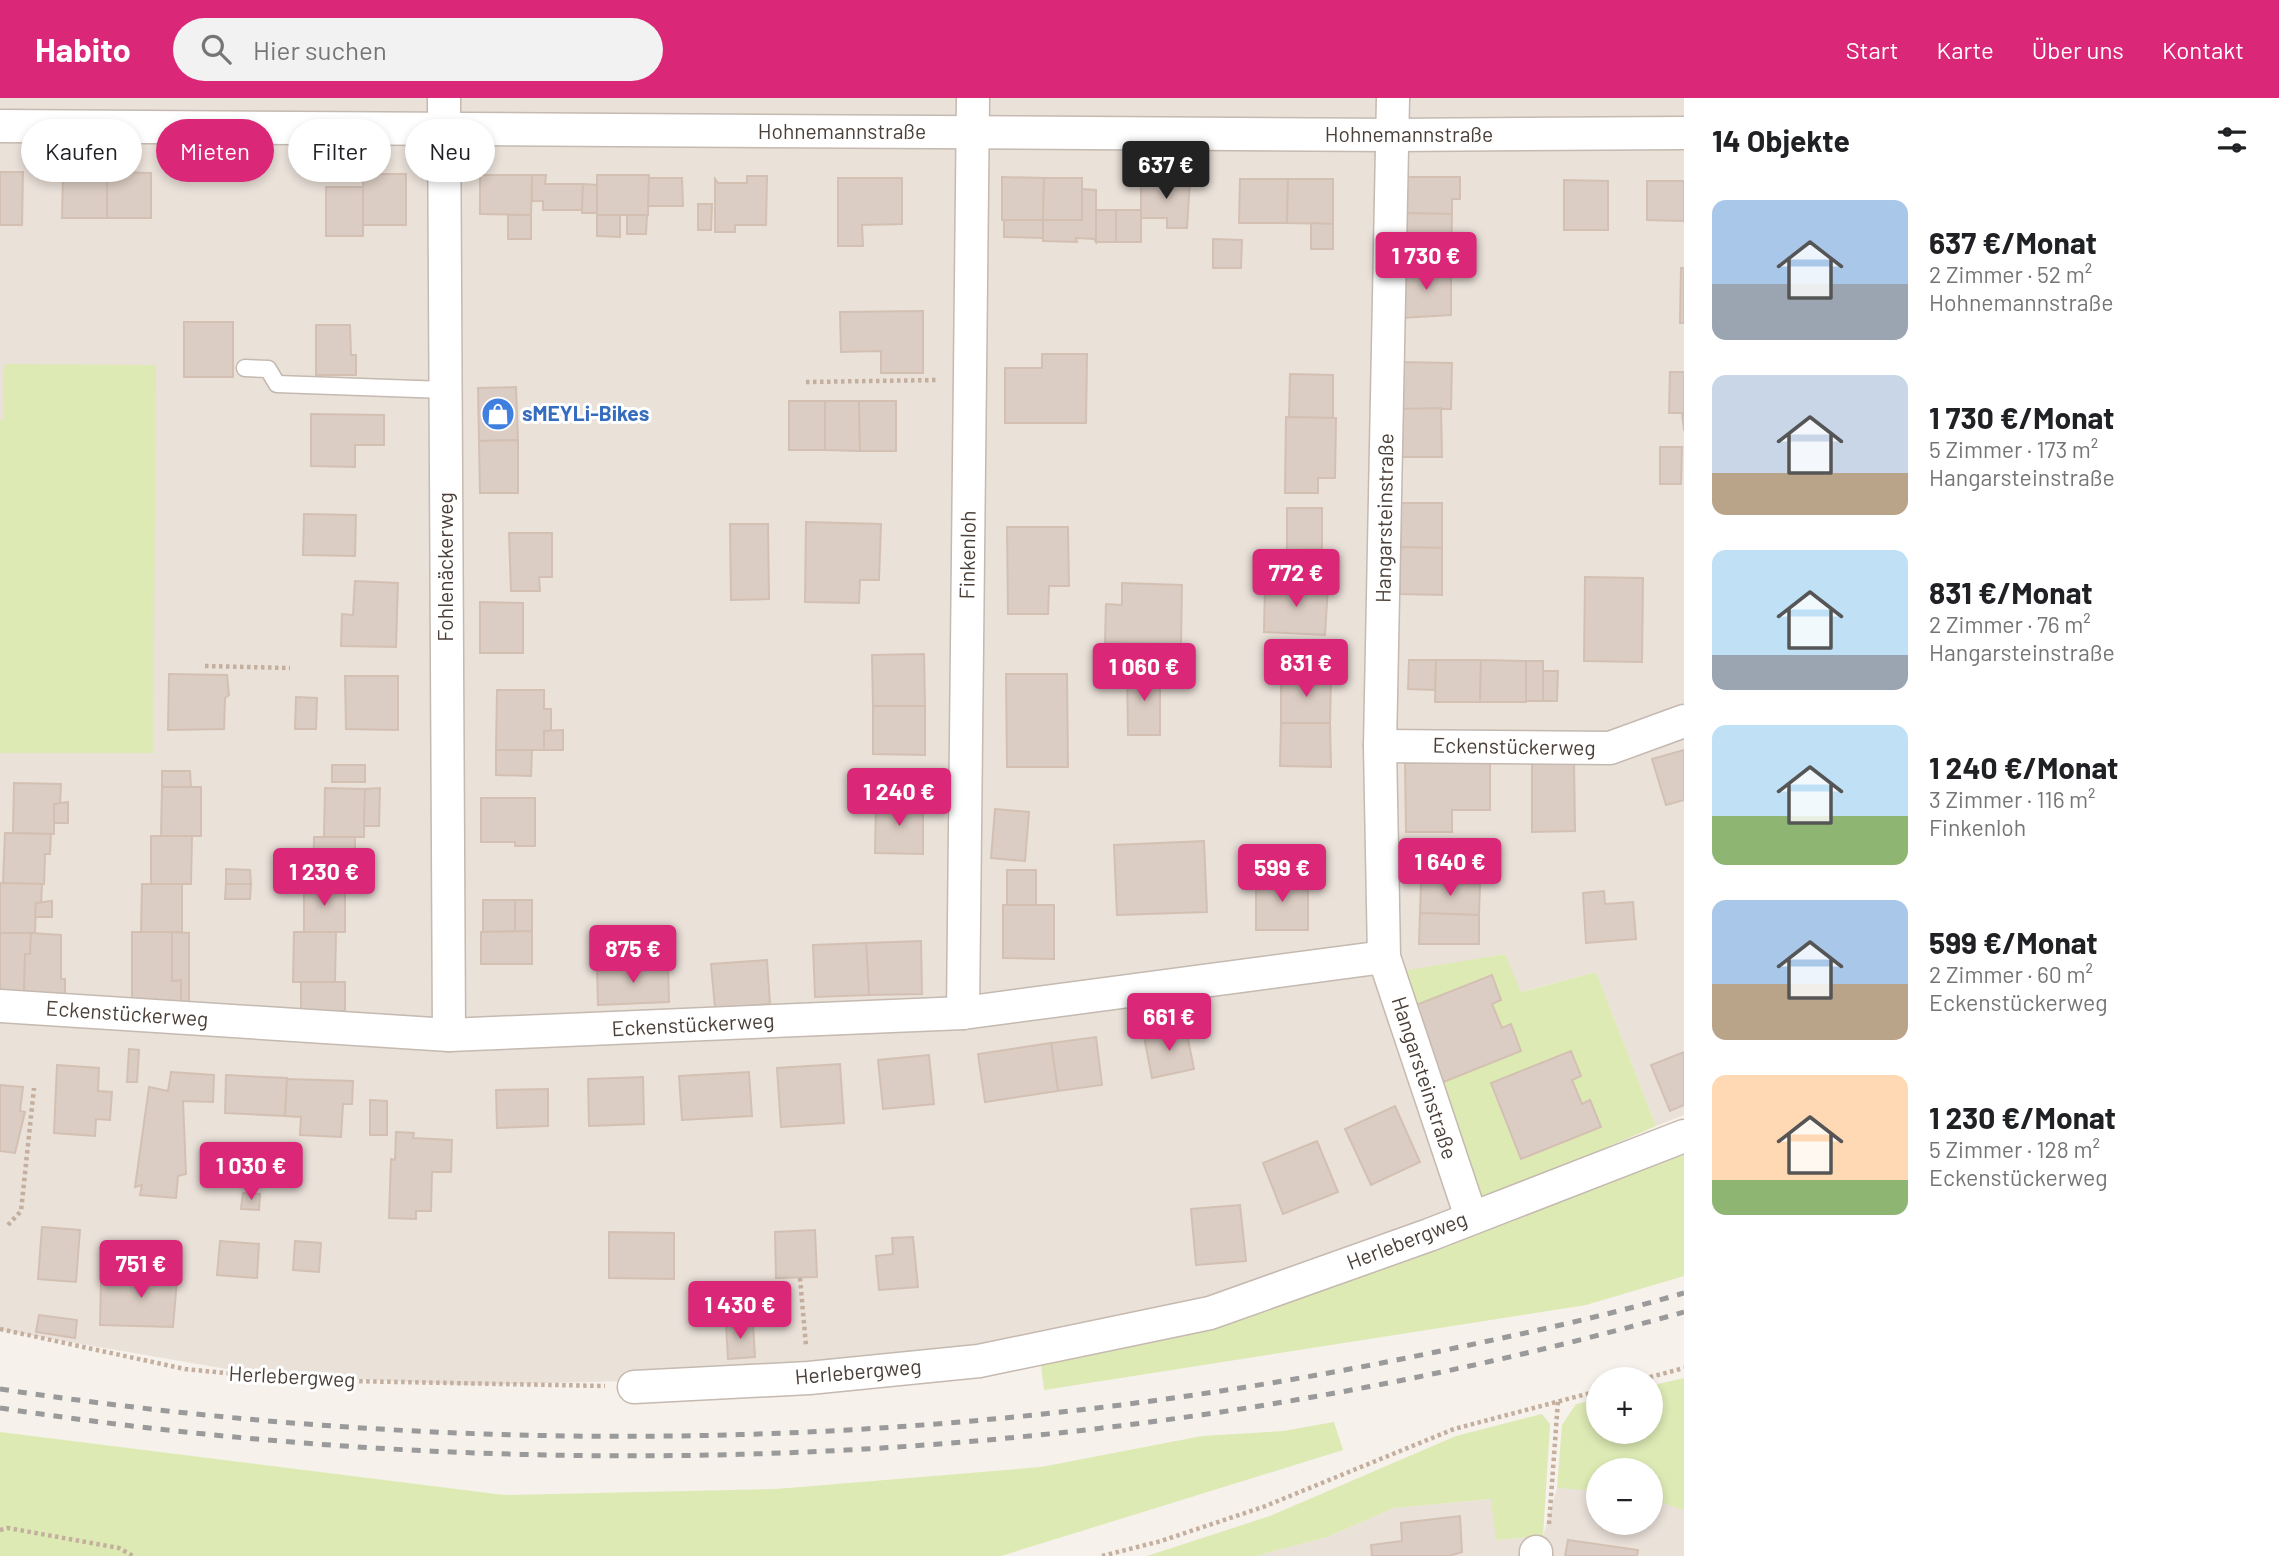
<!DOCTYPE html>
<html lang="de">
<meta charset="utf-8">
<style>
:root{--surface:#fff;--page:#f2f2f2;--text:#202124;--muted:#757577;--accent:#db2777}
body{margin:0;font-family:Barlow,sans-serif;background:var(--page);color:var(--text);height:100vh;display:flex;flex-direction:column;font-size:26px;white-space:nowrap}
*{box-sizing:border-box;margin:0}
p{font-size:23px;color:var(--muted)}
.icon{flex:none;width:38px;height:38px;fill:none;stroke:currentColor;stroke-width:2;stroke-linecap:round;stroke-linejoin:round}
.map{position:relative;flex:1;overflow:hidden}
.sheet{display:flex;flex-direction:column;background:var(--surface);width:595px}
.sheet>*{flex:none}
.hud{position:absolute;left:21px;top:21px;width:665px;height:63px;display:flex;gap:14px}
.controls{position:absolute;left:1586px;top:1269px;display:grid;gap:14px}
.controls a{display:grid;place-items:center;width:77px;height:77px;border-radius:50%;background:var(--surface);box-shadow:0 4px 10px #0003;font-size:35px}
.price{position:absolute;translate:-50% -60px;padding:0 16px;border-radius:7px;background:var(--accent);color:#fff;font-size:23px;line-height:46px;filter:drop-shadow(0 2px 4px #0008)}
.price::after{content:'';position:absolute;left:50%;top:42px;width:21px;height:16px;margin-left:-10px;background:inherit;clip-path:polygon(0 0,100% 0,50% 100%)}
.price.active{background:#222;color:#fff}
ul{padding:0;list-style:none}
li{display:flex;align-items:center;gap:21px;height:175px;padding:0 28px}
li span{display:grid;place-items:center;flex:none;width:196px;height:140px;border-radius:14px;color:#555}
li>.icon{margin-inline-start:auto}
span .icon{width:84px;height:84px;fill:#fffc;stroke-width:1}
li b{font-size:30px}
h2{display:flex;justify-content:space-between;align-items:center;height:84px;padding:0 28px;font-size:30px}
.pill{padding:0 24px;border-radius:32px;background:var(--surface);box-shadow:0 4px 10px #0003;font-size:24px;line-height:63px}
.pill.active{background:var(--accent);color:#fff}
header{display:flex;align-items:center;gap:42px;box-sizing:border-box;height:98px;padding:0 35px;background:var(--accent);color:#fff}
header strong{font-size:33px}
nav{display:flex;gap:38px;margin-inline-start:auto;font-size:24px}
.search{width:490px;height:63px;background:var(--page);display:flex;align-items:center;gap:18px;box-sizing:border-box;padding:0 24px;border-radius:38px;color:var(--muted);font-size:26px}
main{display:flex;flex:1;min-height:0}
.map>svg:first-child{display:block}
.residential{fill:#eae1d9;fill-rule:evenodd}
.green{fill:#ddeab4}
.building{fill:#dbcdc3;stroke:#d3c0b3;stroke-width:2}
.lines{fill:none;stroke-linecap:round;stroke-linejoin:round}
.lane-casing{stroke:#c5b9b0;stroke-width:19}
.street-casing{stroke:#c5b9b0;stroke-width:35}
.path{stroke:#c4af9e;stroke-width:4.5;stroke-dasharray:3.5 3.5;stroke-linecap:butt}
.lane{stroke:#fff;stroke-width:16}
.street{stroke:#fff;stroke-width:32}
.rail{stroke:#9a9a9a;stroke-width:5;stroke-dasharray:9 9;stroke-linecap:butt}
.labels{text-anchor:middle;stroke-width:6;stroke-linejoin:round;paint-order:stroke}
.street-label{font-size:21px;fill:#4b4039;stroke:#fff}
.shop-label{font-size:21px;font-weight:bold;fill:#366cbe;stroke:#fff;text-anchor:start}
</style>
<header>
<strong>Habito</strong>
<div class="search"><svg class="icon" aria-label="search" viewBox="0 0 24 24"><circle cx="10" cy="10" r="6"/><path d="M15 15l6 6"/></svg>Hier suchen</div>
<nav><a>Start</a><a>Karte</a><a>Über uns</a><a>Kontakt</a></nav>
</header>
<main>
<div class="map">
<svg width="1684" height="1458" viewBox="0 0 1684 1458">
<rect width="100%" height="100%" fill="#f6f1eb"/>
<!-- residential -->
<g class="residential">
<polygon points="0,0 1684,0 1684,1017 1656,1028 1596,874 1520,894 1505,856 1373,878 1457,1114 1247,1193 990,1254 670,1282 466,1287 250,1275 0,1232"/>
<path d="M1577,1322L1598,1334L1684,1342V1458H1256L1327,1439L1394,1410L1492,1401L1496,1442L1543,1438ZM1598,1372H1650V1424H1598Z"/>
</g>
<!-- green -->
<g class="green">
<polygon points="5,266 156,267 153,655 0,655 0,322 4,320 3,283"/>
<polygon points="1505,856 1521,894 1596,874 1656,1028 1475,1107 1395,874"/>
<polygon points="1684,1050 1684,1178 1586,1207 1044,1292 1041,1267 1342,1186"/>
<polygon points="1684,1280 1684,1412 1650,1401 1650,1372 1598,1372 1598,1393 1557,1390 1562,1327 1576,1306 1598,1301 1598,1334 1650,1334 1650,1288"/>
<polygon points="1542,1316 1550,1326 1543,1438 1496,1442 1491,1401 1394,1410 1327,1439 1256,1458 1147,1458 1270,1418 1456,1338"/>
<polygon points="1334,1324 1343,1352 1001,1458 0,1458 0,1334 504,1397 776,1391 1041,1369 1202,1338 1283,1333"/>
</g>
<!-- building -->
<g class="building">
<polygon points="0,74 23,74 22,127 0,127"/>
<polygon points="107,74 151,75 151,120 107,120"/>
<rect x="363" y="76" width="43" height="51"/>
<polygon points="63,77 107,77 107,120 62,120"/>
<polygon points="480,77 532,77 531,117 480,116"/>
<polygon points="532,77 546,77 545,86 583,86 582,112 543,112 543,103 532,103"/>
<polygon points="597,77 649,77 648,117 597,117"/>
<polygon points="747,78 767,78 766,127 735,127 735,134 715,134 715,81 718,85 747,85"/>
<polygon points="1002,79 1044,80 1043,122 1002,122"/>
<polygon points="1401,79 1460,79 1460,101 1452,101 1452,116 1401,115"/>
<polygon points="649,80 682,80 683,108 648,108"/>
<polygon points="838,80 902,80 902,126 862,127 863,148 838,148"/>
<polygon points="1044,80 1082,80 1082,122 1043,122"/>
<polygon points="1141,81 1190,81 1187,130 1167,130 1167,120 1141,120"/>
<polygon points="1240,81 1288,81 1287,125 1239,125"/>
<polygon points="1288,81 1333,81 1333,126 1287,125"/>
<polygon points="1564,82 1608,83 1608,132 1564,132"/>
<polygon points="1647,83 1684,83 1684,123 1647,122"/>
<polygon points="583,86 597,87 597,115 582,115"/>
<rect x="326" y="89" width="37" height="49"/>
<polygon points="1082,91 1096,92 1096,144 1094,141 1076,140 1077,144 1043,143 1043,122 1082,122"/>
<polygon points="698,106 712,106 711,132 698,132"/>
<rect x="1096" y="112" width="20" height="32"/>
<rect x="1116" y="112" width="25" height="32"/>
<polygon points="1402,115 1452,116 1451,169 1402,168"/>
<rect x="508" y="117" width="23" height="24"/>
<polygon points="597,117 620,117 620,139 597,138"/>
<polygon points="627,117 647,117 646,136 627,136"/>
<polygon points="1004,122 1043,122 1043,140 1004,139"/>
<polygon points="1311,125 1333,126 1333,151 1311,151"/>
<polygon points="1213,141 1242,142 1241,170 1213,170"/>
<polygon points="1401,168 1451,169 1451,217 1401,220"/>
<polygon points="1681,170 1684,170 1684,225 1680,225"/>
<polygon points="923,213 923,275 881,275 881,253 841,254 840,214"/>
<rect x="184" y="224" width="49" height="55"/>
<polygon points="316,227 350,227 351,257 356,257 356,277 316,277"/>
<polygon points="1042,256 1087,256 1086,325 1005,325 1005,270 1042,270"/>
<polygon points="1398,264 1452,265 1451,311 1398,311"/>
<polygon points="1670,274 1684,274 1684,333 1682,315 1669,315"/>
<polygon points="1290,276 1333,277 1333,320 1289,319"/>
<polygon points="516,289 518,342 479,343 478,290"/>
<rect x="789" y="303" width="36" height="49"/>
<polygon points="825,303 859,303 860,353 825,352"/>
<polygon points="859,303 896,303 896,353 860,353"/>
<polygon points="1441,310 1442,359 1398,359 1398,311"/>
<polygon points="311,316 384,317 384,347 355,347 355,369 311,368"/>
<polygon points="1286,319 1336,320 1335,380 1318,380 1318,395 1285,395"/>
<polygon points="518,342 518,395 480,395 479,343"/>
<polygon points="1660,349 1682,349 1681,386 1660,386"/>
<polygon points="1401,405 1442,405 1442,450 1400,449"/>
<polygon points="1287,410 1322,410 1322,451 1287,452"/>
<polygon points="304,416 356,417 355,458 303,457"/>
<polygon points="806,424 881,426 879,482 860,482 859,505 805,504"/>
<polygon points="730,426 768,426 769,501 731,502"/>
<polygon points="1007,429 1068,429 1069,488 1049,488 1048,516 1008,516"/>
<polygon points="509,435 552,435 552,479 539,479 540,493 511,493"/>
<polygon points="1400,449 1442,450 1442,497 1400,496"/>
<polygon points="1585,479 1643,480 1642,564 1584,563"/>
<polygon points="355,483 398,485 396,549 341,548 342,516 353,517"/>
<polygon points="1122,485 1182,487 1181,546 1105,544 1106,506 1122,507"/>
<polygon points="1265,485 1328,488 1325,537 1264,534"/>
<polygon points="480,504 523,505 523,555 480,555"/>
<polygon points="924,556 925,608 873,608 872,557"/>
<polygon points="1409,562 1436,562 1435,592 1408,591"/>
<polygon points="1436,562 1481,562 1480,604 1435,604"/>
<polygon points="1481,562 1526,563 1526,604 1480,604"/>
<rect x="1526" y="563" width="17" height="40"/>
<polygon points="1543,573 1558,573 1557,603 1543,603"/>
<polygon points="1127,574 1160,574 1160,637 1128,637"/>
<polygon points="169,576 227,577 229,597 225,600 224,631 168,632"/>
<polygon points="1006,576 1067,576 1068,669 1007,669"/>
<polygon points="345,578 398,578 398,632 346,631"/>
<polygon points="1281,578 1331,578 1330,625 1281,625"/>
<polygon points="497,592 544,592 544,611 551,611 551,633 544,633 544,652 496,652"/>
<polygon points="296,599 317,600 316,631 295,631"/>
<polygon points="873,608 925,608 925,657 873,656"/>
<polygon points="1281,625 1330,625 1331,669 1280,668"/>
<polygon points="563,632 563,652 544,652 544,633"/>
<polygon points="496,652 532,652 531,678 496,677"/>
<polygon points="1684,652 1684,702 1666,707 1652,661"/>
<polygon points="1490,664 1490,712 1452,712 1452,734 1406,734 1405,665"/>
<polygon points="1574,665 1575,733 1532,734 1532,666"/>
<rect x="332" y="667" width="33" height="17"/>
<polygon points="162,673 190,673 191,689 162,689"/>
<polygon points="14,685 61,686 60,706 54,706 54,736 13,735"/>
<polygon points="162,689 201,689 201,738 161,738"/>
<polygon points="325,690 365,691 364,739 324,739"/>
<polygon points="380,690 379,728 364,728 365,691"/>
<polygon points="481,700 535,700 535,748 515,748 515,744 481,744"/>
<polygon points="68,704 68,725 54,725 54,706"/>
<polygon points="876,704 923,705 923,756 875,755"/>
<polygon points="995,711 1029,714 1025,763 991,760"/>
<polygon points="5,735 51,736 50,756 45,756 44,786 3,785"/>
<polygon points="151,738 192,738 191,786 151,786"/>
<polygon points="314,739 355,739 355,787 313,787"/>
<polygon points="1204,743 1207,814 1117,817 1114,747"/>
<polygon points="226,771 250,772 251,786 226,786"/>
<rect x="1007" y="772" width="29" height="35"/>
<rect x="1256" y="779" width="52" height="53"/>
<polygon points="1421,784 1480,786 1479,817 1420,815"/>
<polygon points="0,785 42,786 41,805 36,805 35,835 0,835"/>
<polygon points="142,786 182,786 182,834 141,834"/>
<polygon points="226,786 251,786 250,801 225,801"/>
<polygon points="304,786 345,787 345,834 304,834"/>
<polygon points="1604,793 1605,806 1633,804 1636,841 1586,845 1583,795"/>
<polygon points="483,802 515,802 515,833 483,834"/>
<rect x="515" y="802" width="17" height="31"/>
<polygon points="52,803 52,819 35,819 36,805"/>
<polygon points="1003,807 1054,807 1054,861 1003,860"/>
<polygon points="1420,815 1479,817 1479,846 1419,846"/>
<polygon points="532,833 532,866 481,866 481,834"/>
<polygon points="132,834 172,834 172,883 181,882 181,905 132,905"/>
<polygon points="172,834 189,835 189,905 181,905 181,882 172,883"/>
<polygon points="294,834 336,834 335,884 293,884"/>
<polygon points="0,835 31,835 30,856 25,856 24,897 0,895"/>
<polygon points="31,835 61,837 61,881 65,881 65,901 24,897 25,856 30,856"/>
<polygon points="921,843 922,896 869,897 866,845"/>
<polygon points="866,845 869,897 815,899 813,847"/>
<polygon points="767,862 770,906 715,910 711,866"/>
<polygon points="668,866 669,904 598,907 597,869"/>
<polygon points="1492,877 1501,902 1492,906 1502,930 1511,926 1521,953 1441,985 1411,909"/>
<rect x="301" y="884" width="44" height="29"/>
<polygon points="1186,931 1194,971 1152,980 1144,939"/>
<polygon points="1096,939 1102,987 1058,993 1051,945"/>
<polygon points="1051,945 1058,993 985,1004 978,956"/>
<polygon points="129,951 139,952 137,984 127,984"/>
<polygon points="1571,953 1581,978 1572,982 1582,1006 1590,1002 1601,1029 1521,1061 1491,985"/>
<polygon points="1684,954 1684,1007 1670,1013 1651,967"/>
<polygon points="929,957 934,1006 883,1011 878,962"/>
<polygon points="840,966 844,1025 781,1029 777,970"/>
<polygon points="57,967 99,970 98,993 112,994 110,1022 96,1021 95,1038 54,1035"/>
<polygon points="171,974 214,977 213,1004 183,1003 186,1076 178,1078 176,1100 140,1097 142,1087 135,1089 149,989 168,993"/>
<polygon points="749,974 752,1018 682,1022 679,978"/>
<polygon points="226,977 287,980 285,1018 225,1015"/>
<polygon points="643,979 644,1026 589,1028 588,981"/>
<polygon points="287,981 353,983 352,1006 343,1006 341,1039 300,1037 301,1019 285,1018"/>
<polygon points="0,987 23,989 20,1013 25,1014 15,1055 0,1053"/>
<polygon points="548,991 548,1028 497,1030 496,992"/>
<polygon points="370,1002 387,1003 387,1037 370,1037"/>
<polygon points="1395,1008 1420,1064 1371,1087 1345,1031"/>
<polygon points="396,1034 414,1035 413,1040 452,1042 451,1074 432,1074 431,1113 416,1113 416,1121 389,1120 391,1061 395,1062"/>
<polygon points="1317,1043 1338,1094 1283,1116 1263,1065"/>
<polygon points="243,1095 260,1096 259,1112 241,1111"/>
<polygon points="1240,1107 1246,1163 1196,1167 1191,1111"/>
<polygon points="42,1129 80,1132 76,1184 38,1181"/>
<polygon points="815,1132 817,1179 776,1180 775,1134"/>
<polygon points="609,1134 674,1135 674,1181 609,1180"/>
<polygon points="913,1139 918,1189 879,1192 876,1158 893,1156 892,1140"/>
<polygon points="220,1143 259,1146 257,1180 217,1177"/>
<polygon points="295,1143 321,1145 319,1174 293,1172"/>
<polygon points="151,1168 178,1170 173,1229 100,1227 101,1182 149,1185"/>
<polygon points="39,1217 77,1222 75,1240 36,1234"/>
<polygon points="753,1226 755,1259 728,1261 726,1227"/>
<polygon points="1460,1418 1462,1454 1449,1458 1372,1458 1371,1447 1402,1443 1401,1425"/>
<polygon points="1568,1442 1638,1452 1637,1458 1565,1458"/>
</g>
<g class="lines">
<defs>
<polyline id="lane" points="245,270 268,271 277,286 445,292"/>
<g id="street">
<polyline points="444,0 449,937"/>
<polyline points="1393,0 1380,648 1384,859 1471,1119"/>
<polyline points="0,28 1393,37 1684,35"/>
<polyline points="1380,648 1610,650 1684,623"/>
<polyline points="0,908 449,937 963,915 1384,859"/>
<polyline points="963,915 973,0"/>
<polyline points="634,1289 809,1280 979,1263 1210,1215 1429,1137 1684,1038"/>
<polyline points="1536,1458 1536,1454"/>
</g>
</defs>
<!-- lane casing -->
<use href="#lane" class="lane-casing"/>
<!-- street casing -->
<use href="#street" class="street-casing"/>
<!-- path -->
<g class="path">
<polyline points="806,284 938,282"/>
<polyline points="205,568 290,570"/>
<polyline points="8,1127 21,1113 34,990"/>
<polyline points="800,1180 806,1248"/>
<polyline points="0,1231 185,1271 296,1282 605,1288"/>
<polyline points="1643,1281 1684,1270"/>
<polyline points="1549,1426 1558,1303"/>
<polyline points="0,1432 8,1430 119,1450 133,1458"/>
<polyline points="1102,1458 1161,1443 1263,1409 1454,1331 1598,1293"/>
</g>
<!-- lane -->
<use href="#lane" class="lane"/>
<!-- street -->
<use href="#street" class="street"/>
<!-- rail -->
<g class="rail">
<path d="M0,1291C477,1363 954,1354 1426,1256C1513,1238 1599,1220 1684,1195"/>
<path d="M0,1310C559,1395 1139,1369 1684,1214"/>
</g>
</g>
<!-- icons -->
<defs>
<symbol id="shop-disc" viewBox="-11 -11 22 22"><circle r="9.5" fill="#3f7fe0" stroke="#fff"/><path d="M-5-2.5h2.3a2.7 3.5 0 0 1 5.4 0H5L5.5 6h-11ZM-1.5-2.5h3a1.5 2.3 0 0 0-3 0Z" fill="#fff"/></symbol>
</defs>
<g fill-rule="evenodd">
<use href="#shop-disc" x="479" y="297" width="38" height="38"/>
</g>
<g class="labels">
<!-- street labels -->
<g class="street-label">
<text x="842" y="41">Hohnemannstraße</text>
<text x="1409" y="44">Hohnemannstraße</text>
<text transform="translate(1385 420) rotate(-89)" y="7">Hangarsteinstraße</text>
<text transform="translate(968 457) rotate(-89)" y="7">Finkenloh</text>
<text transform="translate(446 469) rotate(-90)" y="7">Fohlenäckerweg</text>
<text transform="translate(1514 649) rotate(1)" y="7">Eckenstückerweg</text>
<text transform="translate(127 916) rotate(4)" y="7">Eckenstückerweg</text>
<text transform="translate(693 927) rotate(-3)" y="7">Eckenstückerweg</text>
<text transform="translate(1424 980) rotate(72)" y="7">Hangarsteinstraße</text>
<text transform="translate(1407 1143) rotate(-21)" y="7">Herlebergweg</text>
<text transform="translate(858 1274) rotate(-5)" y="7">Herlebergweg</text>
<text transform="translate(292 1279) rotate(3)" y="7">Herlebergweg</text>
</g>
<!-- shop labels -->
<g class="shop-label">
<text x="522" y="323">sMEYLi-Bikes</text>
</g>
</g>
</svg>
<div class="controls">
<a>+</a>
<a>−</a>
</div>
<b class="price active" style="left:1166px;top:103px">637 €</b>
<b class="price" style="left:1426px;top:194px">1 730 €</b>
<b class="price" style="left:1296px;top:511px">772 €</b>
<b class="price" style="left:1306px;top:601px">831 €</b>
<b class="price" style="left:1144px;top:605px">1 060 €</b>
<b class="price" style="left:899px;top:730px">1 240 €</b>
<b class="price" style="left:1450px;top:800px">1 640 €</b>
<b class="price" style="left:1282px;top:806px">599 €</b>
<b class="price" style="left:324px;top:810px">1 230 €</b>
<b class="price" style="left:633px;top:887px">875 €</b>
<b class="price" style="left:1169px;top:955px">661 €</b>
<b class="price" style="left:251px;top:1104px">1 030 €</b>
<b class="price" style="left:141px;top:1202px">751 €</b>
<b class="price" style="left:740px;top:1243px">1 430 €</b>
<div class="hud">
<a class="pill">Kaufen</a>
<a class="pill active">Mieten</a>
<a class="pill">Filter</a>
<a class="pill">Neu</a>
</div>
</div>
<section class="sheet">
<h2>14 Objekte<svg class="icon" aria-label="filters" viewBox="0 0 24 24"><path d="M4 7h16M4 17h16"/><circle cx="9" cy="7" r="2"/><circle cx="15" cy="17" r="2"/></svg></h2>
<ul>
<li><span style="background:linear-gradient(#a9c7e8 60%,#9aa5b1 0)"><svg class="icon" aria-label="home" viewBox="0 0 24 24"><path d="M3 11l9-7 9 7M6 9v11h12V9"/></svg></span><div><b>637 €/Monat</b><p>2 Zimmer · 52 m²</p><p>Hohnemannstraße</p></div></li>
<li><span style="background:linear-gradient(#c9d6e8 70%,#b9a48a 0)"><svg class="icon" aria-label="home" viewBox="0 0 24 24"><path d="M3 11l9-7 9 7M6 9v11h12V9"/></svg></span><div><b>1 730 €/Monat</b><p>5 Zimmer · 173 m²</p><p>Hangarsteinstraße</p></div></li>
<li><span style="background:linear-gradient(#bfe0f5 75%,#9aa5b1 0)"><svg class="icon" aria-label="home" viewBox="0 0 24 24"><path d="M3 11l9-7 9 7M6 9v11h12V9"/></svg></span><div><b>831 €/Monat</b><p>2 Zimmer · 76 m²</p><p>Hangarsteinstraße</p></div></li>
<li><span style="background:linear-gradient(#bfe0f5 65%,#8fb573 0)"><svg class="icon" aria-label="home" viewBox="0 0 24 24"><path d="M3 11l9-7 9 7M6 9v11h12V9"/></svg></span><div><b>1 240 €/Monat</b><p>3 Zimmer · 116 m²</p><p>Finkenloh</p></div></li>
<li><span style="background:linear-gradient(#a9c7e8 60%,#b9a48a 0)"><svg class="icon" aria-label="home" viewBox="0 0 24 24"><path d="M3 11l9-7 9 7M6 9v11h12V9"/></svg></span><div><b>599 €/Monat</b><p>2 Zimmer · 60 m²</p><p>Eckenstückerweg</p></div></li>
<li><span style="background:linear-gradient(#ffd9b3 75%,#8fb573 0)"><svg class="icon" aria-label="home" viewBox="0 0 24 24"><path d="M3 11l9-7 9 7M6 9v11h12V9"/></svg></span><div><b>1 230 €/Monat</b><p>5 Zimmer · 128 m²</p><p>Eckenstückerweg</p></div></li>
</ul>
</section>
</main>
